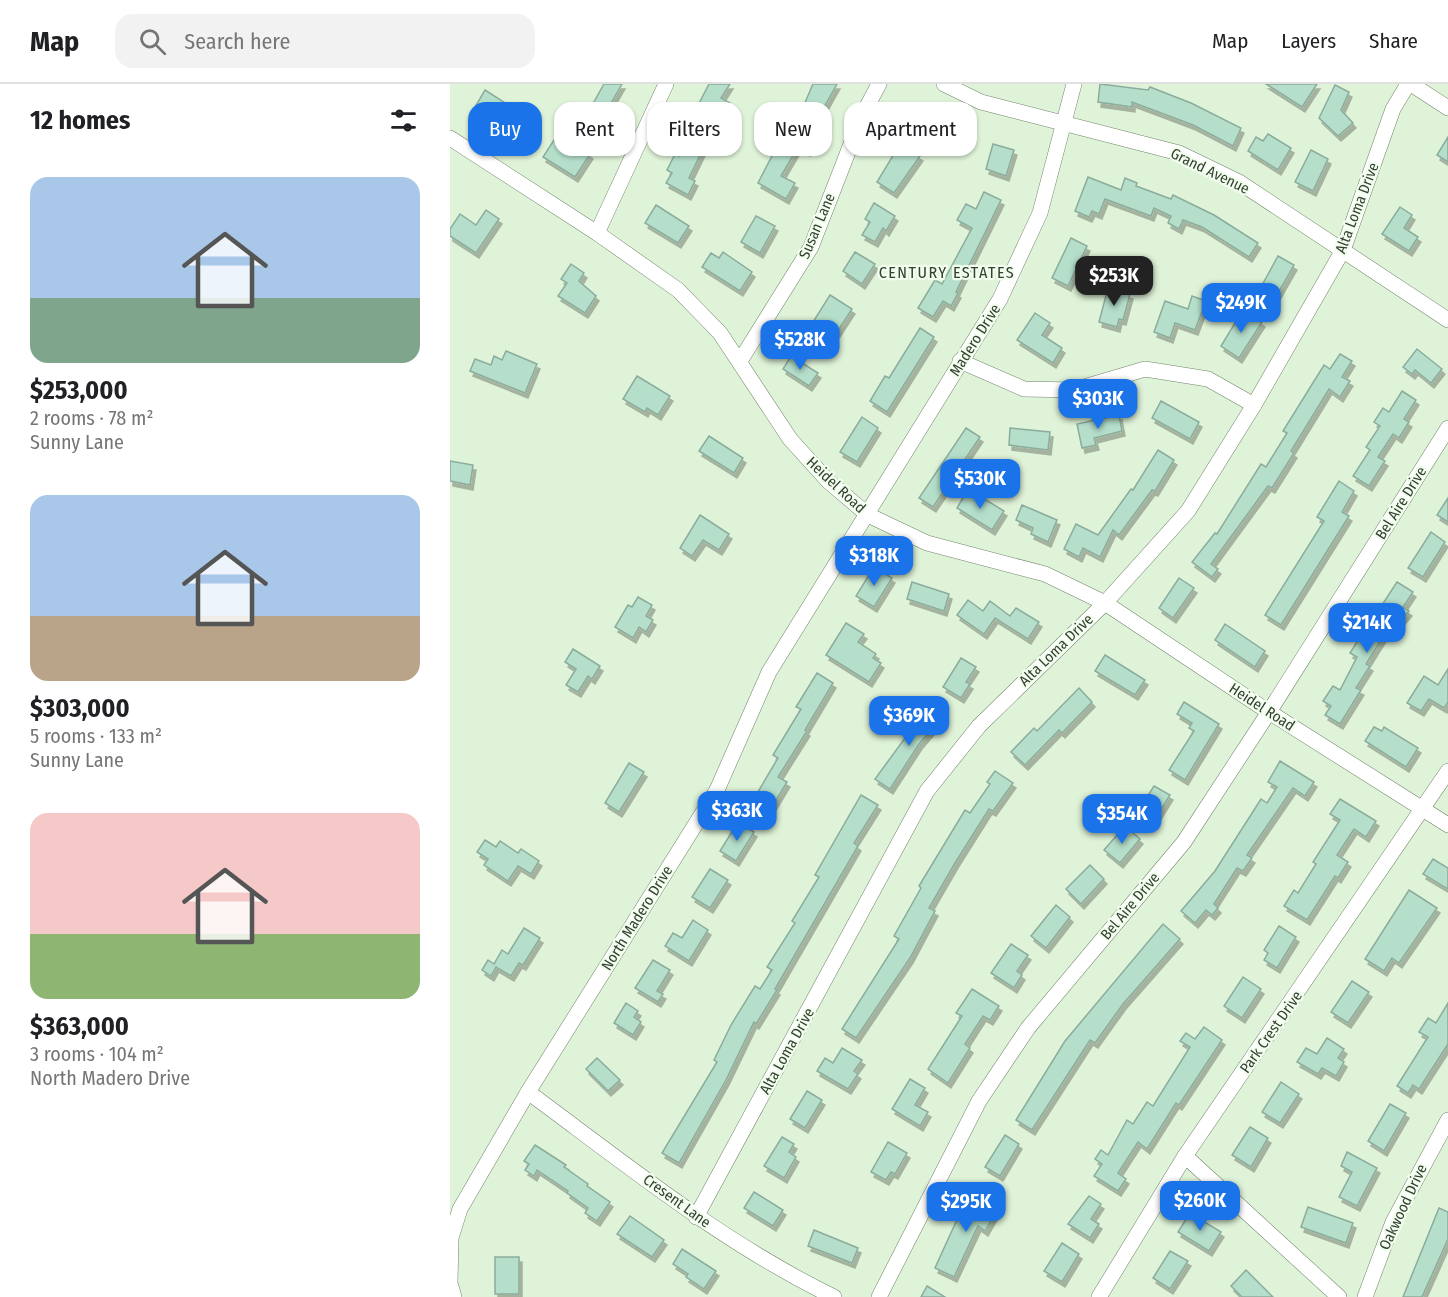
<!DOCTYPE html>
<meta charset="utf-8">
<style>
:root{--surface:#fff;--page:#f2f2f2;--text:#202124;--muted:#757577;--line:#e0e0e0;--accent:#1a73e8}
body{margin:0;font-family:"Fira Sans Condensed",sans-serif;background:var(--page);color:var(--text);height:100vh;display:flex;flex-direction:column;font-size:22px;white-space:nowrap}
*{box-sizing:border-box;margin:0}
p{font-size:20px;color:var(--muted)}
.icon{flex:none;width:33px;height:33px;fill:none;stroke:currentColor;stroke-width:2;stroke-linecap:round;stroke-linejoin:round}
.map{position:relative;flex:1;overflow:hidden}
.panel{display:flex;flex-direction:column;background:var(--surface);width:450px}
.panel>*{flex:none}
.guide{position:absolute;left:18px;top:18px;width:570px;height:54px;display:flex;gap:12px}
.price{position:absolute;translate:-50% -51px;padding:0 14px;border-radius:12px;background:var(--accent);color:#fff;font-size:20px;line-height:39px;filter:drop-shadow(0 2px 3px #0008)}
.price::after{content:'';position:absolute;left:50%;top:36px;width:18px;height:14px;margin-left:-9px;background:inherit;clip-path:polygon(0 0,100% 0,50% 100%)}
.price.selected{background:#222;color:#fff}
ul{padding:0;list-style:none}
li{display:grid;align-content:center;gap:12px;height:318px;padding:0 30px}
li span{display:grid;place-items:center;height:186px;border-radius:18px;color:#555}
li>.icon{margin-inline-start:auto}
span .icon{width:108px;height:108px;fill:#fffc;stroke-width:1}
li b{font-size:26px}
h2{display:flex;justify-content:space-between;align-items:center;height:72px;padding:0 30px;font-size:26px}
.chip{padding:0 21px;border-radius:18px;background:var(--surface);box-shadow:0 2px 4px #0004;font-size:21px;line-height:54px}
.chip.selected{background:var(--accent);color:#fff}
header{display:flex;align-items:center;gap:36px;box-sizing:border-box;height:84px;padding:0 30px;background:var(--surface);border-bottom:2px solid var(--line)}
header strong{font-size:28px}
nav{display:flex;gap:33px;margin-inline-start:auto;font-size:21px}
.search{width:420px;height:54px;background:var(--page);display:flex;align-items:center;gap:15px;box-sizing:border-box;padding:0 21px;border-radius:18px;color:var(--muted);font-size:22px}
main{display:flex;flex:1;min-height:0}
.map>svg:first-child{display:block}
.building{fill:#b5dfcb;stroke:#8bac9c;stroke-width:1.5;filter:url(#shadow)}
.lines{fill:none;stroke-linecap:round;stroke-linejoin:round}
.minor-casing{stroke:#72846b;stroke-width:16}
.minor{stroke:#fff;stroke-width:15}
.labels{text-anchor:middle;stroke-width:4.5;stroke-linejoin:round;paint-order:stroke}
.street-label{font-size:15px;fill:#363e33;stroke:#f2feed}
.neighbourhood-label{font-size:16px;letter-spacing:1.5px;fill:#363e33;stroke:#f2feed}
</style>
<header>
<strong>Map</strong>
<div class="search"><svg class="icon" aria-label="search" viewBox="0 0 24 24"><circle cx="10" cy="10" r="6"/><path d="M15 15l6 6"/></svg>Search here</div>
<nav><a>Map</a><a>Layers</a><a>Share</a></nav>
</header>
<main>
<section class="panel">
<h2>12 homes<svg class="icon" aria-label="filters" viewBox="0 0 24 24"><path d="M4 7h16M4 17h16"/><circle cx="9" cy="7" r="2"/><circle cx="15" cy="17" r="2"/></svg></h2>
<ul>
<li><span style="background:linear-gradient(#a9c7e8 65%,#7fa58c 0)"><svg class="icon" aria-label="home" viewBox="0 0 24 24"><path d="M3 11l9-7 9 7M6 9v11h12V9"/></svg></span><div><b>$253,000</b><p>2 rooms · 78 m²</p><p>Sunny Lane</p></div></li>
<li><span style="background:linear-gradient(#a9c7e8 65%,#b9a48a 0)"><svg class="icon" aria-label="home" viewBox="0 0 24 24"><path d="M3 11l9-7 9 7M6 9v11h12V9"/></svg></span><div><b>$303,000</b><p>5 rooms · 133 m²</p><p>Sunny Lane</p></div></li>
<li><span style="background:linear-gradient(#f6c9c9 65%,#8fb573 0)"><svg class="icon" aria-label="home" viewBox="0 0 24 24"><path d="M3 11l9-7 9 7M6 9v11h12V9"/></svg></span><div><b>$363,000</b><p>3 rooms · 104 m²</p><p>North Madero Drive</p></div></li>
</ul>
</section>
<div class="map">
<svg width="998" height="1213" viewBox="0 0 998 1213">
<defs>
<filter id="shadow"><feDropShadow dx="3" dy="5" stdDeviation="0" flood-color="#0004"/></filter>
</defs>
<rect width="100%" height="100%" fill="#dff3d8"/>
<!-- building -->
<g class="building">
<polygon points="154,0 172,0 153,33 140,25"/>
<polygon points="259,0 280,0 271,14 280,19 273,32 267,30 249,65 252,67 239,94 245,97 238,111 216,99 222,89 217,86 225,70 229,72 240,51 246,35 242,33"/>
<polygon points="363,0 387,0 373,25 357,67 348,63 331,92 345,99 336,115 308,99 338,41 344,44"/>
<polygon points="650,0 698,6 700,3 741,19 791,44 783,62 743,41 682,18 682,23 648,18"/>
<polygon points="816,0 867,0 852,23"/>
<polygon points="885,1 899,8 891,26 903,39 888,52 869,34"/>
<polygon points="35,6 63,24 53,40 25,23"/>
<polygon points="468,24 500,45 489,62 457,41"/>
<polygon points="818,50 841,64 828,86 798,67 806,53 813,57"/>
<polygon points="998,53 998,78 987,71"/>
<polygon points="104,56 119,66 122,59 140,70 125,93 93,73"/>
<polygon points="450,60 470,72 444,109 427,98"/>
<polygon points="543,60 564,66 556,92 536,85"/>
<polygon points="861,66 878,75 863,107 845,98"/>
<polygon points="638,93 671,106 675,94 687,99 686,102 721,115 723,111 764,131 808,159 799,173 752,143 733,136 729,145 718,139 721,132 704,124 701,132 655,115 649,130 642,127 639,133 625,127"/>
<polygon points="534,108 551,116 506,208 508,209 501,222 493,217 483,233 468,224 485,196 492,200 522,144 507,136 516,120 526,125"/>
<polygon points="424,119 445,132 436,147 433,144 425,158 412,151 420,138 415,135"/>
<polygon points="206,121 239,142 228,159 195,139"/>
<polygon points="950,123 962,131 954,144 968,153 959,167 932,150"/>
<polygon points="36,126 49,135 26,169 0,152 0,145 10,130 26,141"/>
<polygon points="306,132 325,142 310,169 291,158"/>
<polygon points="621,154 637,162 618,202 602,194"/>
<polygon points="273,168 302,188 290,207 252,183 261,169 269,174"/>
<polygon points="405,168 425,180 412,200 393,187"/>
<polygon points="828,172 844,181 820,223 805,214"/>
<polygon points="121,180 134,189 129,197 146,212 135,229 108,212 117,199 111,195"/>
<polygon points="658,204 680,210 673,236 669,235 667,243 649,238"/>
<polygon points="380,211 402,225 387,248 378,242 376,246 363,238"/>
<polygon points="742,212 756,217 745,246 725,239 720,254 704,248 715,217 738,225"/>
<polygon points="793,226 812,238 789,274 771,262"/>
<polygon points="585,229 600,239 592,251 612,264 603,279 567,256"/>
<polygon points="470,244 484,253 437,328 420,317 435,292 439,294"/>
<polygon points="967,265 992,285 981,299 965,286 962,290 953,283"/>
<polygon points="56,267 87,280 75,309 20,287 25,275 41,281 44,272 52,276"/>
<polygon points="890,270 902,277 892,293 900,297 890,313 879,305 841,367 844,369 822,404 818,402 761,480 768,485 762,493 742,478 765,449 767,450 811,380 816,383 837,349 833,347 874,281 880,285"/>
<polygon points="341,272 368,289 359,302 333,285"/>
<polygon points="187,292 220,312 208,331 197,324 195,328 173,315"/>
<polygon points="952,307 966,316 954,335 959,338 949,354 943,350 928,373 935,377 919,402 903,392 920,366 916,363 930,342 924,338 933,324 939,328"/>
<polygon points="711,317 749,338 740,355 702,334"/>
<polygon points="669,331 672,347 644,354 646,361 632,364 627,340"/>
<polygon points="412,333 428,344 407,378 390,368"/>
<polygon points="516,344 530,353 483,423 469,414"/>
<polygon points="560,344 600,348 598,366 559,361"/>
<polygon points="259,352 293,374 284,389 249,367"/>
<polygon points="708,366 724,376 705,407 702,406 669,451 663,446 650,473 633,464 629,473 614,465 626,440 648,451 681,405 683,406"/>
<polygon points="0,377 23,381 20,401 0,397"/>
<polygon points="889,397 904,407 892,428 899,432 831,541 815,531 874,437 867,433"/>
<polygon points="518,405 554,427 542,446 507,424"/>
<polygon points="998,414 998,438 987,431"/>
<polygon points="572,421 607,436 598,458 581,450 583,444 566,436"/>
<polygon points="250,431 279,450 269,466 253,456 242,472 230,464"/>
<polygon points="981,448 995,458 973,493 958,484"/>
<polygon points="424,483 442,494 424,523 406,512"/>
<polygon points="729,494 744,504 723,534 709,524"/>
<polygon points="462,498 499,510 494,527 457,515"/>
<polygon points="947,498 963,508 953,523 959,527 943,546 939,543 916,580 920,582 906,604 911,606 890,640 875,631 881,622 873,617 883,602 890,606 907,573 900,569 917,542 925,547 939,525 932,521"/>
<polygon points="188,513 202,521 196,532 203,536 196,548 189,543 183,554 165,543 178,521 182,523"/>
<polygon points="518,516 533,527 540,517 560,532 566,524 589,538 578,555 545,534 534,550 507,531"/>
<polygon points="396,539 414,550 408,558 426,570 423,574 431,579 419,598 376,571"/>
<polygon points="775,540 815,567 805,583 765,556"/>
<polygon points="123,565 150,582 142,595 138,592 128,608 116,601 126,585 115,578"/>
<polygon points="655,571 695,596 685,611 645,587"/>
<polygon points="511,574 526,583 516,598 520,600 511,614 493,603"/>
<polygon points="998,585 998,618 994,624 979,615 971,627 957,619 974,592 988,601"/>
<polygon points="367,589 383,599 355,646 357,647 328,693 337,698 316,733 299,723 328,674 323,671 351,625 346,623"/>
<polygon points="629,604 642,618 612,649 609,646 575,681 561,668 584,644 587,647"/>
<polygon points="734,618 769,640 735,696 719,686 744,647 739,644 742,639 727,630"/>
<polygon points="480,620 494,631 469,660 440,705 425,695"/>
<polygon points="924,643 932,647 934,643 968,664 956,683 915,657"/>
<polygon points="830,677 864,698 855,712 843,704 797,771 802,774 793,787 787,784 764,820 768,824 762,831 756,826 745,839 731,827 765,787 811,715 817,719 827,703 818,698"/>
<polygon points="179,679 194,688 169,728 155,719"/>
<polygon points="545,687 563,699 543,727 539,725 505,779 479,824 485,827 460,874 406,954 392,945 449,855 444,852 471,804 469,802 515,726 520,729 540,700 537,698"/>
<polygon points="704,702 720,711 704,737 688,727"/>
<polygon points="411,711 428,721 404,759 408,762 325,905 327,906 306,940 304,938 276,996 229,1079 212,1069 267,978 264,976 281,941 305,902 310,905 322,886 317,883 345,839 342,837 369,793 365,791"/>
<polygon points="890,715 926,737 916,753 904,745 887,771 898,778 888,794 885,792 857,836 834,822 844,806 848,809 866,780 863,778 890,736 880,730"/>
<polygon points="288,738 304,748 286,777 270,767"/>
<polygon points="675,742 690,755 670,779 654,766"/>
<polygon points="35,756 46,763 50,757 68,769 71,765 89,777 81,790 68,782 58,797 34,781 38,775 27,768"/>
<polygon points="983,775 998,784 998,805 973,790"/>
<polygon points="640,781 654,795 631,820 616,805"/>
<polygon points="260,785 278,796 260,824 242,813"/>
<polygon points="959,806 987,824 949,879 942,874 934,887 915,875"/>
<polygon points="606,821 620,833 596,864 581,852"/>
<polygon points="243,836 258,846 239,877 215,862 223,849 232,854"/>
<polygon points="713,840 730,855 673,920 645,959 640,956 582,1046 566,1036 615,957"/>
<polygon points="829,842 846,853 827,884 814,876 818,869 814,866"/>
<polygon points="74,844 90,854 73,881 69,879 61,892 46,883 41,892 32,886 38,876 44,880 52,866 58,870"/>
<polygon points="561,860 578,871 567,887 572,891 564,904 541,889"/>
<polygon points="203,876 220,886 207,907 213,910 208,918 185,904"/>
<polygon points="793,893 811,905 792,934 774,922"/>
<polygon points="902,897 919,908 898,939 881,928"/>
<polygon points="522,905 549,922 540,936 533,932 515,960 520,964 498,999 478,985 512,932 506,929"/>
<polygon points="176,919 188,927 184,933 191,938 183,951 164,939"/>
<polygon points="998,919 998,960 969,1005 963,1001 958,1009 947,1002 978,953 969,948 978,934 986,939"/>
<polygon points="754,943 772,956 729,1021 726,1019 697,1065 688,1058 668,1089 676,1095 668,1107 644,1092 652,1080 645,1075 651,1066 658,1071 677,1036 683,1040 697,1018 703,1022 740,963 730,957 736,949 745,955"/>
<polygon points="877,954 894,965 888,974 894,978 886,992 872,984 868,990 847,978 856,964 867,970"/>
<polygon points="392,964 412,976 404,987 408,990 398,1005 367,987 375,974 383,979"/>
<polygon points="147,974 170,996 158,1007 136,985"/>
<polygon points="460,995 475,1004 465,1021 478,1028 470,1042 442,1025"/>
<polygon points="831,998 849,1010 830,1039 812,1028"/>
<polygon points="357,1007 372,1016 355,1044 340,1035"/>
<polygon points="940,1020 956,1029 934,1067 918,1057"/>
<polygon points="800,1043 818,1054 801,1083 782,1071"/>
<polygon points="555,1051 569,1060 550,1092 535,1083"/>
<polygon points="332,1053 344,1060 339,1068 346,1073 334,1094 314,1082"/>
<polygon points="438,1058 457,1069 445,1090 441,1088 436,1096 421,1088"/>
<polygon points="85,1061 116,1081 114,1083 138,1100 137,1102 160,1118 147,1137 135,1129 138,1124 117,1109 118,1107 87,1086 84,1092 75,1086 79,1080 74,1077"/>
<polygon points="897,1068 927,1084 907,1122 889,1113 902,1088 891,1082"/>
<polygon points="304,1108 333,1126 323,1142 294,1124"/>
<polygon points="535,1109 551,1119 535,1147 528,1142 504,1193 485,1184 515,1118 526,1124"/>
<polygon points="639,1112 651,1120 641,1135 649,1140 640,1154 618,1140"/>
<polygon points="858,1123 903,1139 896,1159 851,1143"/>
<polygon points="989,1124 998,1128 998,1155 972,1213 953,1213"/>
<polygon points="740,1129 771,1148 759,1167 728,1148"/>
<polygon points="180,1132 214,1156 202,1173 167,1150"/>
<polygon points="364,1146 408,1164 402,1179 358,1162"/>
<polygon points="612,1159 629,1170 612,1198 594,1187"/>
<polygon points="232,1165 266,1187 254,1205 236,1193 238,1190 223,1180"/>
<polygon points="720,1167 738,1177 720,1205 703,1194"/>
<rect x="45" y="1173" width="24" height="37"/>
<polygon points="796,1186 823,1213 792,1213 781,1202"/>
<polygon points="477,1202 495,1213 471,1213"/>
</g>
<g class="lines">
<defs>
<g id="minor">
<polyline points="494,0 531,18 729,69 789,98 998,236"/>
<polyline points="961,0 998,24"/>
<polyline points="0,54 147,149 228,206 270,249 340,355 378,397 418,431 477,459 595,490 655,519 819,628 998,741"/>
<polyline points="147,149 216,0"/>
<polyline points="290,277 361,163 412,32 429,0"/>
<polyline points="510,277 574,305 624,306 695,285 758,295 804,321"/>
<path d="M78,1008C177,1081 273,1159 384,1213"/>
<polyline points="735,1072 889,1213"/>
<polyline points="246,1133 477,707 529,642 655,519 738,427 804,321 893,166 943,25 958,0"/>
<polyline points="4,1213 0,1199 1,1154 10,1125 78,1008 267,706 319,588 550,215 590,129 624,0"/>
<polyline points="429,1213 529,1017 578,944 734,758 819,628 998,344"/>
<polyline points="649,1213 735,1072 998,687"/>
<polyline points="915,1213 943,1138 998,1036"/>
</g>
</defs>
<!-- minor casing -->
<use href="#minor" class="minor-casing"/>
<!-- minor -->
<use href="#minor" class="minor"/>
</g>
<g class="labels">
<!-- street labels -->
<g class="street-label">
<text transform="translate(760 87) rotate(26)" y="5">Grand Avenue</text>
<text transform="translate(907 124) rotate(-69)" y="5">Alta Loma Drive</text>
<text transform="translate(367 142) rotate(-67)" y="5">Susan Lane</text>
<text transform="translate(525 256) rotate(-58)" y="5">Madero Drive</text>
<text transform="translate(386 401) rotate(43)" y="5">Heidel Road</text>
<text transform="translate(951 419) rotate(-58)" y="5">Bel Aire Drive</text>
<text transform="translate(606 566) rotate(-44)" y="5">Alta Loma Drive</text>
<text transform="translate(812 623) rotate(33)" y="5">Heidel Road</text>
<text transform="translate(680 822) rotate(-50)" y="5">Bel Aire Drive</text>
<text transform="translate(187 834) rotate(-58)" y="5">North Madero Drive</text>
<text transform="translate(821 948) rotate(-55)" y="5">Park Crest Drive</text>
<text transform="translate(337 967) rotate(-61)" y="5">Alta Loma Drive</text>
<text transform="translate(227 1117) rotate(36)" y="5">Cresent Lane</text>
<text transform="translate(953 1123) rotate(-65)" y="5">Oakwood Drive</text>
</g>
<!-- neighbourhood labels -->
<g class="neighbourhood-label">
<text x="497" y="194">CENTURY ESTATES</text>
</g>
</g>
</svg>
<b class="price selected" style="left:664px;top:223px">$253K</b>
<b class="price" style="left:791px;top:250px">$249K</b>
<b class="price" style="left:350px;top:287px">$528K</b>
<b class="price" style="left:648px;top:346px">$303K</b>
<b class="price" style="left:530px;top:426px">$530K</b>
<b class="price" style="left:424px;top:503px">$318K</b>
<b class="price" style="left:917px;top:570px">$214K</b>
<b class="price" style="left:459px;top:663px">$369K</b>
<b class="price" style="left:287px;top:758px">$363K</b>
<b class="price" style="left:672px;top:761px">$354K</b>
<b class="price" style="left:750px;top:1148px">$260K</b>
<b class="price" style="left:516px;top:1149px">$295K</b>
<div class="guide">
<a class="chip selected">Buy</a>
<a class="chip">Rent</a>
<a class="chip">Filters</a>
<a class="chip">New</a>
<a class="chip">Apartment</a>
</div>
</div>
</main>
